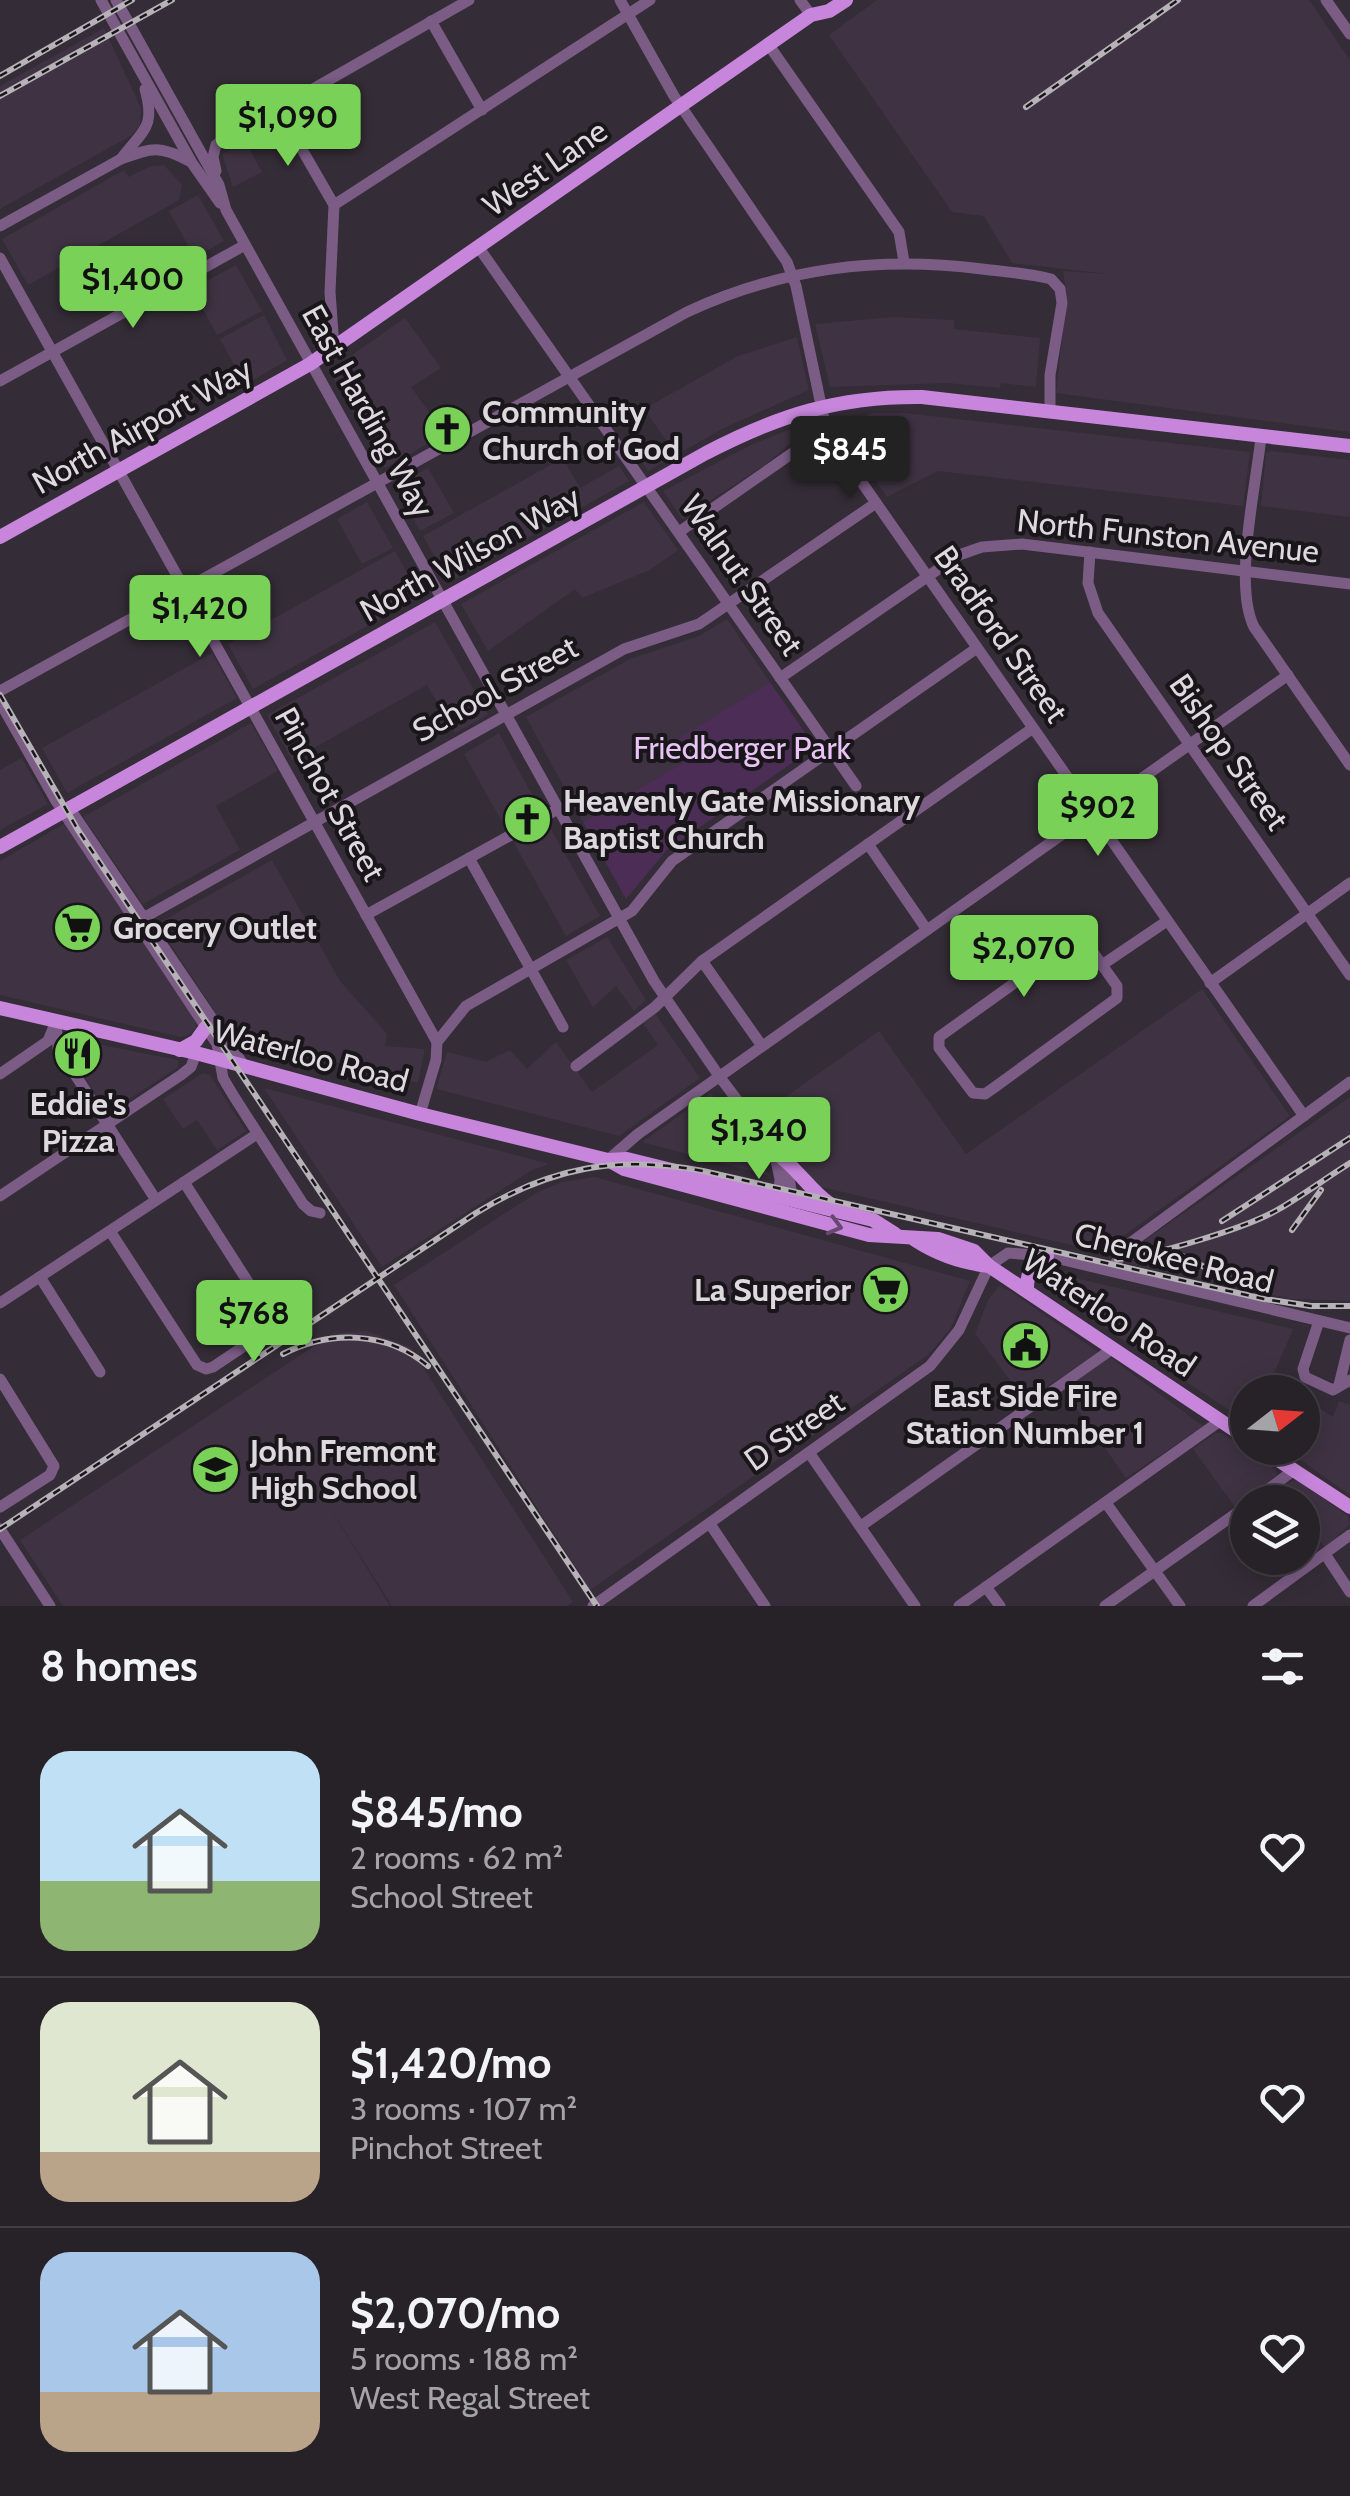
<!DOCTYPE html>
<meta charset="utf-8">
<style>
:root{--surface:#272128;--page:#2f2930;--text:#f1f3f6;--muted:#a4a3a8;--line:#433e45;--accent:#79d158}
body{margin:0;font-family:Cabin,sans-serif;background:var(--page);color:var(--text);height:100vh;display:flex;flex-direction:column;font-size:38px;white-space:nowrap}
*{box-sizing:border-box;margin:0}
p{font-size:32px;color:var(--muted)}
.icon{flex:none;width:55px;height:55px;fill:none;stroke:currentColor;stroke-width:2;stroke-linecap:round;stroke-linejoin:round}
.map{position:relative;height:1606px;overflow:hidden}
.drawer{display:flex;flex-direction:column;background:var(--surface);flex:1}
.drawer>*{flex:none}
.needle{width:65px;rotate:73deg}
.tools{position:absolute;left:1230px;top:1375px;display:grid;gap:20px}
.tools a{display:grid;place-items:center;width:90px;height:90px;border-radius:50%;background:var(--surface);box-shadow:0 5px 25px #0003,0 0 0 2px var(--line);font-size:50px}
.price{position:absolute;translate:-50% -85px;padding:0 22px;border-radius:10px;background:var(--accent);color:#111;font-size:32px;line-height:65px;filter:drop-shadow(0 2px 5px #0008)}
.price::after{content:'';position:absolute;left:50%;top:60px;width:30px;height:22px;margin-left:-15px;background:inherit;clip-path:polygon(0 0,100% 0,50% 100%)}
.price.active{background:#222;color:#fff}
ul{padding:0;list-style:none}
li{display:flex;align-items:center;gap:30px;height:250px;padding:0 40px}
li+li{border-top:2px solid var(--line)}
li span{display:grid;place-items:center;flex:none;width:280px;height:200px;border-radius:30px;color:#555}
li>.icon{margin-inline-start:auto}
span .icon{width:120px;height:120px;fill:#fffc;stroke-width:1}
li b{font-size:42px}
h2{display:flex;justify-content:space-between;align-items:center;height:120px;padding:0 40px;font-size:42px}
.map>svg:first-child{display:block}
.built{fill:#3f3343}
.green{fill:#4c2d56}
.lines{fill:none;stroke-linecap:round;stroke-linejoin:round}
.minor{stroke:#7b5c85;stroke-width:11}
.major{stroke:#c786db;stroke-width:14}
.rail-casing{stroke:#b7b1b8;stroke-width:6}
.rail{stroke:#19161a;stroke-width:2.5;stroke-dasharray:8;stroke-linecap:butt}
.oneway{stroke:#674871}
.labels{text-anchor:middle;stroke-width:8;stroke-linejoin:round;paint-order:stroke}
.street-label{font-size:32px;fill:#ded9df;stroke:#19161a}
.poi-label{font-size:32px;font-weight:bold;fill:#ded9df;stroke:#19161a;text-anchor:start}
.park-label{font-size:32px;fill:#e9c3f5;stroke:#19161a}
</style>
<div class="map">
<svg width="1350" height="1606" viewBox="0 0 1350 1606">
<rect width="100%" height="100%" fill="#342c36"/>
<!-- built -->
<g class="built">
<polygon points="877,0 1309,0 1350,60 1350,432 1056,393 1067,296 1063,271 1108,274 1012,263 984,216 952,212 829,35"/>
<polygon points="104,28 141,108 140,125 132,135 0,209 0,86"/>
<polygon points="245,141 262,172 233,187 222,154"/>
<polygon points="164,165 182,185 179,200 28,285 2,239 124,170 129,177 151,166"/>
<polygon points="198,195 224,241 195,258 169,211"/>
<polygon points="236,265 262,311 217,335 192,289"/>
<polygon points="264,315 287,360 245,385 220,339"/>
<polygon points="893,317 954,320 954,329 1040,338 1036,387 1001,383 1000,388 947,383 830,387 815,324"/>
<polygon points="405,318 441,368 411,387 445,434 385,468 329,371"/>
<polygon points="797,337 809,390 724,428 648,471 638,456 666,440 644,409 738,356"/>
<polygon points="873,413 904,413 1250,452 1243,506 938,471 887,497 842,433 847,423"/>
<polygon points="803,424 811,427 763,466 682,519 663,491 751,445"/>
<polygon points="1271,451 1350,460 1350,517 1261,506 1266,453"/>
<polygon points="563,458 580,488 619,466 629,481 449,582 423,536"/>
<polygon points="428,468 454,513 420,531 395,486"/>
<polygon points="367,502 393,548 362,564 337,519"/>
<polygon points="644,502 678,550 650,570 582,598 575,589 488,651 461,604"/>
<polygon points="395,551 420,597 253,689 228,644"/>
<polygon points="727,619 770,682 680,738 691,758 583,822 526,717 630,659 699,636"/>
<polygon points="435,622 488,715 455,733 427,685 292,760 267,715"/>
<polygon points="212,653 237,698 67,793 42,748"/>
<polygon points="251,723 278,771 216,806 240,850 143,904 83,817"/>
<polygon points="499,733 539,808 505,827 464,754"/>
<polygon points="22,758 48,804 0,830 0,770"/>
<polygon points="69,821 195,1019 197,1028 190,1034 181,1037 0,995 0,861"/>
<polygon points="548,824 600,916 566,936 514,843"/>
<polygon points="272,860 340,981 387,1034 385,1046 425,1049 418,1083 230,1035 157,924"/>
<polygon points="607,937 646,1000 634,1011 616,986 593,1007 566,960"/>
<polygon points="1202,989 1290,1116 1101,1252 817,1186 764,1112 879,1031 966,1154"/>
<polygon points="654,1012 700,1078 619,1136 436,1089 447,1052 486,1062 510,1050 527,1069 556,1042 592,1092 658,1045 643,1023"/>
<polygon points="71,1039 178,1060 178,1067 108,1113 65,1047"/>
<polygon points="203,1073 210,1075 246,1131 217,1150 197,1120 183,1129 163,1099"/>
<polygon points="264,1088 549,1164 532,1170 382,1267"/>
<polygon points="711,1093 727,1116 770,1176 642,1142"/>
<polygon points="1350,1097 1350,1301 1292,1299 1128,1263 1135,1247"/>
<polygon points="595,1177 970,1281 951,1328 928,1355 590,1590 394,1285 538,1192 562,1182"/>
<polygon points="1054,1273 1293,1329 1272,1378 1294,1392 1248,1392 1247,1422 1051,1292 1047,1281"/>
<polygon points="999,1286 1010,1291 1098,1352 1026,1401 975,1334 988,1300"/>
<polygon points="366,1331 410,1347 573,1602 567,1606 392,1606 324,1498 390,1606 63,1606 20,1540 334,1333"/>
<polygon points="1108,1356 1203,1426 1126,1478 1064,1390"/>
<polygon points="1303,1398 1333,1417 1339,1401 1350,1405 1350,1495 1284,1448 1302,1448"/>
<polygon points="1215,1433 1222,1433 1276,1470 1277,1475 1235,1507 1193,1449"/>
<polygon points="1297,1480 1348,1516 1350,1524 1325,1548 1303,1518 1302,1502 1266,1500 1287,1483"/>
</g>
<!-- green -->
<polygon class="green" points="770,682 815,747 667,850 626,899 583,822 691,758 679,738"/>
<g class="lines">
<!-- minor -->
<g class="minor">
<polyline points="101,0 192,163 220,203"/>
<polyline points="116,0 219,185 226,210 654,981 719,1076 787,1166 791,1190 785,1202"/>
<polyline points="620,0 674,96 787,262 796,286 825,424 835,444 1304,1116"/>
<polyline points="800,0 811,15"/>
<polyline points="1326,0 1350,34"/>
<polyline points="431,21 482,110"/>
<polyline points="768,44 899,232 904,262"/>
<polyline points="278,108 334,205"/>
<path d="M121,159C143,130 156,128 145,89"/>
<polyline points="216,171 213,157 216,145 220,142 469,0"/>
<polyline points="334,205 650,0"/>
<path d="M0,226L121,159C152,148 159,145 189,161"/>
<polyline points="479,248 856,786"/>
<polyline points="0,258 437,1042"/>
<polyline points="334,347 330,292 334,205"/>
<polyline points="0,381 245,245"/>
<path d="M1261,437C1256,486 1233,585 1254,627L1350,765"/>
<polyline points="679,532 827,429"/>
<polyline points="1090,552 1088,583 1098,613 1350,975"/>
<polyline points="780,678 959,555 982,547 1022,544 1350,584"/>
<path d="M0,691L687,312C782,268 878,256 982,269C1005,272 1028,273 1051,279L1060,289L1062,303L1050,375V412"/>
<polyline points="0,702 56,801 217,1044 223,1078 233,1095 303,1204 311,1211 320,1213"/>
<polyline points="70,809 245,1067"/>
<polyline points="868,844 927,930"/>
<polyline points="469,858 563,1027"/>
<polyline points="366,915 558,809"/>
<polyline points="136,922 624,649 699,624 876,503"/>
<polygon points="1073,941 1087,944 1117,986 1117,998 995,1087 985,1094 973,1093 939,1048 939,1037"/>
<polyline points="702,961 762,1046"/>
<polyline points="1102,965 1167,921"/>
<polyline points="1210,983 1350,883"/>
<polyline points="56,1022 58,1048 156,1200"/>
<polyline points="576,1066 655,1007 702,961 1033,728"/>
<polyline points="0,1074 48,1041 54,1026"/>
<polyline points="420,1114 436,1060 437,1042 466,1006 632,911 672,861 977,648"/>
<polyline points="774,1151 780,1179 778,1202"/>
<polyline points="608,1160 638,1134 1288,675"/>
<polyline points="0,1196 181,1075 191,1067 196,1053"/>
<polyline points="110,1231 197,1365 206,1369 213,1367 268,1330 271,1318 184,1182"/>
<polyline points="1111,1270 1129,1244 1350,1082"/>
<polyline points="40,1277 100,1372"/>
<polyline points="0,1303 257,1134"/>
<polyline points="1319,1321 1303,1369 1305,1377 1333,1390 1350,1380"/>
<polyline points="0,1379 54,1466 50,1475 0,1507"/>
<polyline points="1339,1385 1350,1340"/>
<polyline points="810,1454 915,1606"/>
<polyline points="1251,1502 1294,1470"/>
<polyline points="1106,1503 1180,1606"/>
<polyline points="710,1524 765,1606"/>
<polyline points="861,1526 1112,1349"/>
<polyline points="0,1529 50,1606"/>
<polyline points="1325,1554 1350,1592"/>
<polyline points="986,1587 1000,1606"/>
<polyline points="593,1606 930,1366 959,1330 989,1266 1008,1253 1047,1256 1350,1328"/>
<polyline points="959,1606 1220,1421"/>
<polyline points="1105,1606 1248,1505"/>
<polyline points="1253,1606 1350,1535"/>
</g>
<!-- major -->
<g class="major">
<polyline points="0,537 310,364 811,15 829,11 846,0"/>
<path d="M0,847L706,453C779,415 839,396 922,397L1350,446"/>
<polyline points="0,1008 196,1053 420,1114 608,1160 624,1169 869,1235 938,1239 974,1251 989,1266 1248,1439"/>
<polyline points="180,1050 196,1041 206,1027"/>
<path d="M782,1158C800,1172 811,1191 830,1204"/>
<polyline points="608,1160 627,1159 873,1220 895,1234"/>
<path d="M915,1240C938,1255 961,1263 989,1266"/>
<path d="M1027,1289C1027,1272 1031,1264 1047,1256"/>
<polyline points="1260,1448 1350,1507"/>
</g>
<defs>
<g id="rail">
<polyline points="0,76 132,0"/>
<polyline points="0,96 172,0"/>
<polyline points="1026,107 1178,0"/>
<polyline points="0,695 78,830 597,1606"/>
<polyline points="1222,1221 1350,1138"/>
<polyline points="1292,1230 1321,1190"/>
<polyline points="1174,1252 1237,1283"/>
<path d="M1117,1259C1153,1256 1247,1228 1279,1209C1303,1195 1326,1178 1350,1163"/>
<path d="M283,1354C330,1330 387,1331 428,1366"/>
<path d="M0,1529L476,1213C551,1167 617,1155 703,1171L1264,1299L1311,1306H1350"/>
</g>
</defs>
<!-- rail casing -->
<use href="#rail" class="rail-casing"/>
<!-- rail -->
<use href="#rail" class="rail"/>
</g>
<!-- one-way arrows -->
<defs><path id="oneway-chevron" d="M-2-3.5L2.5 0L-2 3.5" fill="none" stroke-width="1.6" stroke-linecap="round" stroke-linejoin="round" transform="scale(2.5)"/></defs>
<use class="oneway" href="#oneway-chevron" transform="translate(835 1226) rotate(15)"/>
<!-- icons -->
<defs>
<symbol id="church-disc" viewBox="-11 -11 22 22"><circle r="9.5" fill="#79d158" stroke="#19161a"/><path d="M-1.2-6h2.4v3.5h3.3v2.4h-3.3V6h-2.4V-.1h-3.3v-2.4h3.3Z" fill="#111"/></symbol>
<symbol id="supermarket-disc" viewBox="-11 -11 22 22"><circle r="9.5" fill="#79d158" stroke="#19161a"/><path d="M-6-5.5h2.5l.6 2H6L4.5 2H-2.5L-4.4-4H-6ZM-1.5 3.2a1.3 1.3 0 1 0 .1 0ZM3 3.2a1.3 1.3 0 1 0 .1 0Z" fill="#111"/></symbol>
<symbol id="restaurant-disc" viewBox="-11 -11 22 22"><circle r="9.5" fill="#79d158" stroke="#19161a"/><path d="M-5-6h1v4h1v-4h1v4h1v-4h1v5L-1.5 .5V6h-2V.5L-5-1ZM5-6V6H3V1.5H1.5Q1.5-4 5-6Z" fill="#111"/></symbol>
<symbol id="civic-disc" viewBox="-11 -11 22 22"><circle r="9.5" fill="#79d158" stroke="#19161a"/><path d="M-.6-6.5H3V-4.5H.6V-3L4-1V1h2V6H-6V1h2V-1L-.6-3ZM-1.2 2.5V6h2.4V2.5Z" fill="#111"/></symbol>
<symbol id="school-disc" viewBox="-11 -11 22 22"><circle r="9.5" fill="#79d158" stroke="#19161a"/><path d="M0-5L7-2L0 1L-7-2ZM-4 1L0 2.5L4 1V4Q0 6-4 4Z" fill="#111"/></symbol>
</defs>
<g fill-rule="evenodd">
<use href="#church-disc" x="420" y="402" width="55" height="55"/>
<use href="#church-disc" x="500" y="792" width="55" height="55"/>
<use href="#supermarket-disc" x="50" y="900" width="55" height="55"/>
<use href="#restaurant-disc" x="50" y="1026" width="55" height="55"/>
<use href="#supermarket-disc" x="858" y="1262" width="55" height="55"/>
<use href="#civic-disc" x="998" y="1318" width="55" height="55"/>
<use href="#school-disc" x="188" y="1442" width="55" height="55"/>
</g>
<g class="labels">
<!-- street labels -->
<g class="street-label">
<text transform="translate(545 168) rotate(-35)" y="11">West Lane</text>
<text transform="translate(368 411) rotate(61)" y="11">East Harding Way</text>
<text transform="translate(142 426) rotate(-29)" y="11">North Airport Way</text>
<text transform="translate(1168 536) rotate(6)" y="11">North Funston Avenue</text>
<text transform="translate(470 554) rotate(-29)" y="11">North Wilson Way</text>
<text transform="translate(742 575) rotate(55)" y="11">Walnut Street</text>
<text transform="translate(1001 634) rotate(55)" y="11">Bradford Street</text>
<text transform="translate(495 689) rotate(-29)" y="11">School Street</text>
<text transform="translate(1229 752) rotate(55)" y="11">Bishop Street</text>
<text transform="translate(330 794) rotate(61)" y="11">Pinchot Street</text>
<text transform="translate(311 1056) rotate(15)" y="11">Waterloo Road</text>
<text transform="translate(1174 1258) rotate(14)" y="11">Cherokee Road</text>
<text transform="translate(1109 1313) rotate(34)" y="11">Waterloo Road</text>
<text transform="translate(794 1431) rotate(-35)" y="11">D Street</text>
</g>
<!-- poi labels -->
<g class="poi-label">
<text x="482" y="423">Community<tspan x="482" dy="37">Church of God</tspan></text>
<text x="563" y="812">Heavenly Gate Missionary<tspan x="563" dy="37">Baptist Church</tspan></text>
<text x="113" y="939">Grocery Outlet</text>
<text x="78" y="1115" text-anchor="middle">Eddie's<tspan x="78" dy="37">Pizza</tspan></text>
<text x="851" y="1301" text-anchor="end">La Superior</text>
<text x="1025" y="1407" text-anchor="middle">East Side Fire<tspan x="1025" dy="37">Station Number 1</tspan></text>
<text x="250" y="1462">John Fremont<tspan x="250" dy="37">High School</tspan></text>
</g>
<!-- park labels -->
<g class="park-label">
<text x="742" y="759">Friedberger Park</text>
</g>
</g>
</svg>
<div class="tools">
<a><svg class="needle" viewBox="-14 -14 28 28"><path d="M0-13l5 13h-10z" fill="#e53935"/><path d="M0 13l5-13h-10z" fill="#a4a3a8"/></svg></a>
<a><svg class="icon" aria-label="layers" viewBox="0 0 24 24"><path d="M12 4l9 5-9 5-9-5zM3 14l9 5 9-5"/></svg></a>
</div>
<b class="price" style="left:288px;top:169px">$1,090</b>
<b class="price" style="left:133px;top:331px">$1,400</b>
<b class="price active" style="left:850px;top:501px">$845</b>
<b class="price" style="left:200px;top:660px">$1,420</b>
<b class="price" style="left:1098px;top:859px">$902</b>
<b class="price" style="left:1024px;top:1000px">$2,070</b>
<b class="price" style="left:759px;top:1182px">$1,340</b>
<b class="price" style="left:254px;top:1365px">$768</b>
</div>
<section class="drawer">
<h2>8 homes<svg class="icon" aria-label="filters" viewBox="0 0 24 24"><path d="M4 7h16M4 17h16"/><circle cx="9" cy="7" r="2"/><circle cx="15" cy="17" r="2"/></svg></h2>
<ul>
<li><span style="background:linear-gradient(#bfe0f5 65%,#8fb573 0)"><svg class="icon" aria-label="home" viewBox="0 0 24 24"><path d="M3 11l9-7 9 7M6 9v11h12V9"/></svg></span><div><b>$845/mo</b><p>2 rooms · 62 m²</p><p>School Street</p></div><svg class="icon" aria-label="heart" viewBox="0 0 24 24"><path d="M12 20l-8-8c-3-5 5-10 8-4 3-6 11-1 8 4z"/></svg></li>
<li><span style="background:linear-gradient(#dfe7d0 75%,#b9a48a 0)"><svg class="icon" aria-label="home" viewBox="0 0 24 24"><path d="M3 11l9-7 9 7M6 9v11h12V9"/></svg></span><div><b>$1,420/mo</b><p>3 rooms · 107 m²</p><p>Pinchot Street</p></div><svg class="icon" aria-label="heart" viewBox="0 0 24 24"><path d="M12 20l-8-8c-3-5 5-10 8-4 3-6 11-1 8 4z"/></svg></li>
<li><span style="background:linear-gradient(#a9c7e8 70%,#b9a48a 0)"><svg class="icon" aria-label="home" viewBox="0 0 24 24"><path d="M3 11l9-7 9 7M6 9v11h12V9"/></svg></span><div><b>$2,070/mo</b><p>5 rooms · 188 m²</p><p>West Regal Street</p></div><svg class="icon" aria-label="heart" viewBox="0 0 24 24"><path d="M12 20l-8-8c-3-5 5-10 8-4 3-6 11-1 8 4z"/></svg></li>
</ul>
</section>
